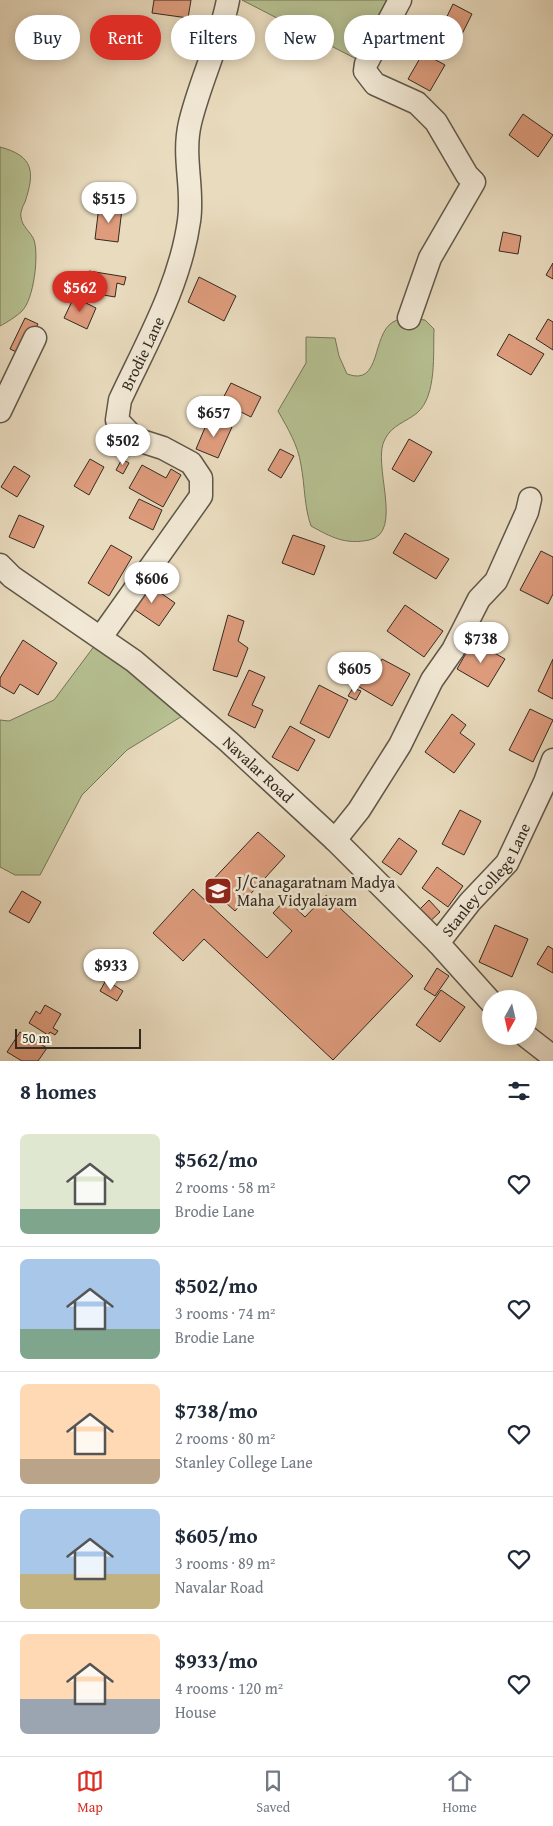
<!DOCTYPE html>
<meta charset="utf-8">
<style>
:root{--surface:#fff;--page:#f6f6f7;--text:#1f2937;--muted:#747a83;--line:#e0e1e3;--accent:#d93025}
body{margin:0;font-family:"Gentium Book Plus",serif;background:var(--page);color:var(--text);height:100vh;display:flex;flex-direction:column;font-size:19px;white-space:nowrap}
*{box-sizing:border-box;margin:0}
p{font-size:16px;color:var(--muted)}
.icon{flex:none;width:28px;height:28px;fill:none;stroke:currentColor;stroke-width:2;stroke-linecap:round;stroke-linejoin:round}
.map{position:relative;height:1061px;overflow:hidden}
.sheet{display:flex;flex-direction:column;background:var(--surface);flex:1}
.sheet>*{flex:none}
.hud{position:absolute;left:15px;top:15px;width:524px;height:45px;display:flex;gap:10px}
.needle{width:32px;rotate:188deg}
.fabs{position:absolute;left:482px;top:990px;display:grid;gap:10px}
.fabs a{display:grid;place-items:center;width:55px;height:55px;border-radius:50%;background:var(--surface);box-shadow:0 2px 12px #0003;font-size:25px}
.scale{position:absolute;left:15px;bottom:12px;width:126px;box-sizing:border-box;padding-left:5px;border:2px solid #332b21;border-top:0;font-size:14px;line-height:18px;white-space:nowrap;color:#332b21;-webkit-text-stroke:4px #f1e8d5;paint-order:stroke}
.price{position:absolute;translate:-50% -42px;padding:0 11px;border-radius:18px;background:#fff;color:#222;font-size:16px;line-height:32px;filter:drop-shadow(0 1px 2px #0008)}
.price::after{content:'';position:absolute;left:50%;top:30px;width:15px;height:11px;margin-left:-8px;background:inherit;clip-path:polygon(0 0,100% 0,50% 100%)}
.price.active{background:var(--accent);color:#fff}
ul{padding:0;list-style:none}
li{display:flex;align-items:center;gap:15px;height:125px;padding:0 20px}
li+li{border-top:1px solid var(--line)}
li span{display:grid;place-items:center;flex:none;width:140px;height:100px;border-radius:8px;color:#555}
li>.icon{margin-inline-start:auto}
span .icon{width:60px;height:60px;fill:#fffc;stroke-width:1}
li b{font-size:21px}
h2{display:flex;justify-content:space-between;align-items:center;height:60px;padding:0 20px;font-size:21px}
.chip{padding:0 18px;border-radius:22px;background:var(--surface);box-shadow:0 2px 12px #0003;font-size:18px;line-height:45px}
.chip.active{background:var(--accent);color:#fff}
.dock{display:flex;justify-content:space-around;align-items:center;height:70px;border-top:1px solid var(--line);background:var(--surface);font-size:14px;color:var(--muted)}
.dock a{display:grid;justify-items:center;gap:2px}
.dock .active{color:var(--accent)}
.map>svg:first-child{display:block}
.green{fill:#b6c091;stroke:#747659}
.building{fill:#de9c7d;stroke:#332b21}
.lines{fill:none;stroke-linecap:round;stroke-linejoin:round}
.minor-casing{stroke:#605748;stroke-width:25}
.minor{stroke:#f1e8d5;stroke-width:22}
.labels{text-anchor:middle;stroke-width:5;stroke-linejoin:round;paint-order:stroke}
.street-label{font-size:16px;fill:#332b21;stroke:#f1e8d5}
.poi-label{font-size:16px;fill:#332b21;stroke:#f1e8d5;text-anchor:start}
</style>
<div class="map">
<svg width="553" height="1061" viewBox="0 0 553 1061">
<rect width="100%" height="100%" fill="#e9dbbe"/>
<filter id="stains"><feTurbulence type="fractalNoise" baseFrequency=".004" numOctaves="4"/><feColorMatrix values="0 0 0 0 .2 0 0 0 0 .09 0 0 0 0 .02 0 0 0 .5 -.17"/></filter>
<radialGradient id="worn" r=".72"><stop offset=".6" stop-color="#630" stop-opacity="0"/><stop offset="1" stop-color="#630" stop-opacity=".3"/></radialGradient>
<!-- green -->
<g class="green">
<polygon points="242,0 400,0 366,64"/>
<path d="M0,147C34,156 35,172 25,202C23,206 20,212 21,217C22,227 31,232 34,240C39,255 34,299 22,311C17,316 6,323 0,326Z"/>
<path d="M409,318L425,320L434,329C433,353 437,396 417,413C406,422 392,425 385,439C371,463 405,533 369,540C345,545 331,537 311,526C304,506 305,486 301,465C298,445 288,429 278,411L306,363V337L335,338L339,356L347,374C382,387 371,335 393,322C397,319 404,319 409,318Z"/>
<polygon points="101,637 192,710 127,750 82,795 40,875 15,875 0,867 0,720 9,721 54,700"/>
</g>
<!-- building -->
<g class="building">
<polygon points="154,0 191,0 188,18 152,13"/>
<polygon points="453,4 472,14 458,42 439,33"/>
<polygon points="423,53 445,65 430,91 408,79"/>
<polygon points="523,114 553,135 538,157 509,135"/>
<polygon points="99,206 122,209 118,242 95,239"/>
<polygon points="503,232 521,236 518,254 499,251"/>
<polygon points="553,263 553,279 546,275"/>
<polygon points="89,271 126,277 124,285 117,283 115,297 86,292"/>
<polygon points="199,277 236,296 224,321 188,302"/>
<polygon points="74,297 96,308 87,329 64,318"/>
<polygon points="25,318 38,324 23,355 10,349"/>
<polygon points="548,319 553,322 553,350 536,339"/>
<polygon points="509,334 544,354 531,375 497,355"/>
<polygon points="231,383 261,397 251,417 221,402"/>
<polygon points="209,418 232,427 218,458 196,449"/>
<polygon points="409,439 432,452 414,482 392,469"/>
<polygon points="280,449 294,456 281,478 268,470"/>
<polygon points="90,459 104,467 89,495 74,486"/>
<polygon points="122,459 129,463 123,474 116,470"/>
<polygon points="142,465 166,478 171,469 181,475 163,507 129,488"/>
<polygon points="14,466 30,476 17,497 1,487"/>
<polygon points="139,499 162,510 153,530 129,518"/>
<polygon points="19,515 44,526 34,548 9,537"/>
<polygon points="405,533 449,559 436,579 393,553"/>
<polygon points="293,535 325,546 314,575 282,563"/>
<polygon points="111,545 132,557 109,596 88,583"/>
<polygon points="541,551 553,557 553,594 548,604 520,590"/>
<polygon points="145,582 175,603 159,626 128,605"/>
<polygon points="405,605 443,631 424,657 387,631"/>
<polygon points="228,615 244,621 238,641 248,648 237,677 213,670"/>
<polygon points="23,640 57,663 38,695 20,684 14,694 0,686 0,678"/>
<polygon points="473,641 505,659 488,687 457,669"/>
<polygon points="382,659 410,674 392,706 356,685 362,673 371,678"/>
<polygon points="553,659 553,699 538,691"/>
<polygon points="249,670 265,677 252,705 263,710 255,728 228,715"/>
<polygon points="319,685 348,700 329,738 300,723"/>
<polygon points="353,688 361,691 356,700 348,696"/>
<polygon points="530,709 553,720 533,762 509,750"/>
<polygon points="452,714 466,725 460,733 475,744 454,773 425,752"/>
<polygon points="290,726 315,740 298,771 272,757"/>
<polygon points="460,810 481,821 464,855 442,844"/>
<polygon points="258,832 285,856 235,911 207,886"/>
<polygon points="399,838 417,851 401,875 382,862"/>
<polygon points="437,867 463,886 448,907 422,888"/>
<polygon points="193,889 267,958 292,931 273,913 286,899 305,917 326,895 413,976 333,1060 204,939 183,961 153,933"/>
<polygon points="22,891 41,902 29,923 9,912"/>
<polygon points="429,900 440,912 427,924 416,913"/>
<polygon points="495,925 528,939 512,977 479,962"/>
<polygon points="548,946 553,949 553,973 537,964"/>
<polygon points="437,968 449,976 435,996 424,989"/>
<polygon points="106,980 123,991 117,1001 100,991"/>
<polygon points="441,990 465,1007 440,1042 416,1025"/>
<polygon points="45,1005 61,1014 53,1028 58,1031 55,1035 50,1032 48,1035 29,1023 36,1011 40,1014"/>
<polygon points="20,1032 47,1048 38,1061 22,1061 7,1052"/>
</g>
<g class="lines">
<defs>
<g id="minor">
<polyline points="400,0 366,64 365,71 375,84 417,103 436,122 467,175 474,182 430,258 409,318"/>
<polyline points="0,411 35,338"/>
<path id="s1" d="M0,565L12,577L134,661L229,742L335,840L438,943L491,1002"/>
<path id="s2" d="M101,637L201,496V478L191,463L163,448L135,439L117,420L120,400C147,342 180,285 189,221C194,189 182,157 190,123C200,81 220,42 228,0"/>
<polyline points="335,840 359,810 400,745 432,680 453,650 479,599 496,581 527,512 530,499"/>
<path id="s3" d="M438,943L470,902L507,863L545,782L553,760"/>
<polyline points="526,1036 553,1057"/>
</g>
</defs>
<!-- minor casing -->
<use href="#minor" class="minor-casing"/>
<!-- minor -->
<use href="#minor" class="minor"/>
</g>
<!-- icons -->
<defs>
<symbol id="school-square" viewBox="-11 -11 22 22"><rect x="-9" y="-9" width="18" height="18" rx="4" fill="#8f2418" stroke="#f1e8d5"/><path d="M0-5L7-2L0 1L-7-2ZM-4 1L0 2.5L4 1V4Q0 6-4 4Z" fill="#fff"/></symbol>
</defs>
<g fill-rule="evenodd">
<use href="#school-square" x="202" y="875" width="32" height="32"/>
</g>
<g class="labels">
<!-- street labels -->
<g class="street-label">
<text dy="6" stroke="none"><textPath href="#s2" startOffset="368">Brodie Lane</textPath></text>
<text dy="6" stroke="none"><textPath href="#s1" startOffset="330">Navalar Road</textPath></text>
<text dy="6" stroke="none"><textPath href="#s3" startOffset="80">Stanley College Lane</textPath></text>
</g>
<!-- poi labels -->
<g class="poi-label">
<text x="237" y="888">J/Canagaratnam Madya<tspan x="237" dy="18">Maha Vidyalayam</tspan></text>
</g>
</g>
<rect width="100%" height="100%" filter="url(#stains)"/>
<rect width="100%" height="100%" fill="url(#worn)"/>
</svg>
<div class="fabs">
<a><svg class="needle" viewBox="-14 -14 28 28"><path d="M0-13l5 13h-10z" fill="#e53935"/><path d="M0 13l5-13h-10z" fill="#747a83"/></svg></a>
</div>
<div class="scale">50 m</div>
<b class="price" style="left:109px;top:224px">$515</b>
<b class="price active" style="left:80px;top:313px">$562</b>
<b class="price" style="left:214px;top:438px">$657</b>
<b class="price" style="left:123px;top:466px">$502</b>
<b class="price" style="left:152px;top:604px">$606</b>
<b class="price" style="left:481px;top:664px">$738</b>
<b class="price" style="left:355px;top:694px">$605</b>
<b class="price" style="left:111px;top:991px">$933</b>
<div class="hud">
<a class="chip">Buy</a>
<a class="chip active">Rent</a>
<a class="chip">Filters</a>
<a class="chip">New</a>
<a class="chip">Apartment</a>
</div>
</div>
<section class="sheet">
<h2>8 homes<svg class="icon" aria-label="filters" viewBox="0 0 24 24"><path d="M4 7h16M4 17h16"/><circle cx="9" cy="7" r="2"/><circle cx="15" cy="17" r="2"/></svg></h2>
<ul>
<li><span style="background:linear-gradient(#dfe7d0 75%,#7fa58c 0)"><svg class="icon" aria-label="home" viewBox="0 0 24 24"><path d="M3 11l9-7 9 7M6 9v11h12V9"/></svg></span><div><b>$562/mo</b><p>2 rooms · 58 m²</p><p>Brodie Lane</p></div><svg class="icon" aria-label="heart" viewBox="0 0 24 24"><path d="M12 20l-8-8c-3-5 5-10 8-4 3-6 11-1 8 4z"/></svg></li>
<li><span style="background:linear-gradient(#a9c7e8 70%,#7fa58c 0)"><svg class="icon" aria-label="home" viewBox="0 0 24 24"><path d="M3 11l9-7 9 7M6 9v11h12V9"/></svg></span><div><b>$502/mo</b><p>3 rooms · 74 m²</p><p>Brodie Lane</p></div><svg class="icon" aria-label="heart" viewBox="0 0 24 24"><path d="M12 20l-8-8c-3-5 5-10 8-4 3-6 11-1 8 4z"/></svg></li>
<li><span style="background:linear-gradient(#ffd9b3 75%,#b9a48a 0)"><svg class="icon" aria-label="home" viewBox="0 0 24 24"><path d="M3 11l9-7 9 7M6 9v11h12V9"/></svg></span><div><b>$738/mo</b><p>2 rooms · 80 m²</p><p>Stanley College Lane</p></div><svg class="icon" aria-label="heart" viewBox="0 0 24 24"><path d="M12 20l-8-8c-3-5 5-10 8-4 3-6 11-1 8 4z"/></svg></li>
<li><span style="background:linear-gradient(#a9c7e8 65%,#c2b280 0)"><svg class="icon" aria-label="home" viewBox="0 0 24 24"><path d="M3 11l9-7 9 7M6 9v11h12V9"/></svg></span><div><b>$605/mo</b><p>3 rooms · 89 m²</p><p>Navalar Road</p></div><svg class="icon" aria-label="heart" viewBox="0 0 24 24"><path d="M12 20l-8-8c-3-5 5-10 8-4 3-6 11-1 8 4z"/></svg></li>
<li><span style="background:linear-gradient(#ffd9b3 65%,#9aa5b1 0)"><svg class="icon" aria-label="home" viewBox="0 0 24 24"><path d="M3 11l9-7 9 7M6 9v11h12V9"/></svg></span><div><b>$933/mo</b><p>4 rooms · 120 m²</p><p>House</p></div><svg class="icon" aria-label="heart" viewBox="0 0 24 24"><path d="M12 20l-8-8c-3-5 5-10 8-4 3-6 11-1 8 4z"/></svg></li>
</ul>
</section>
<nav class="dock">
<a class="active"><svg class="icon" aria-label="map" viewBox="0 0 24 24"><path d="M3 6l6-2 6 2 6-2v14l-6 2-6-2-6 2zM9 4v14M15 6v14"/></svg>Map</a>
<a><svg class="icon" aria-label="saved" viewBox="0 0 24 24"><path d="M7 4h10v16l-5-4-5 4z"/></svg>Saved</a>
<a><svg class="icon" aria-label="home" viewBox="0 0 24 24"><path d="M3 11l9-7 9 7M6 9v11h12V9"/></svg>Home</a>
</nav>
